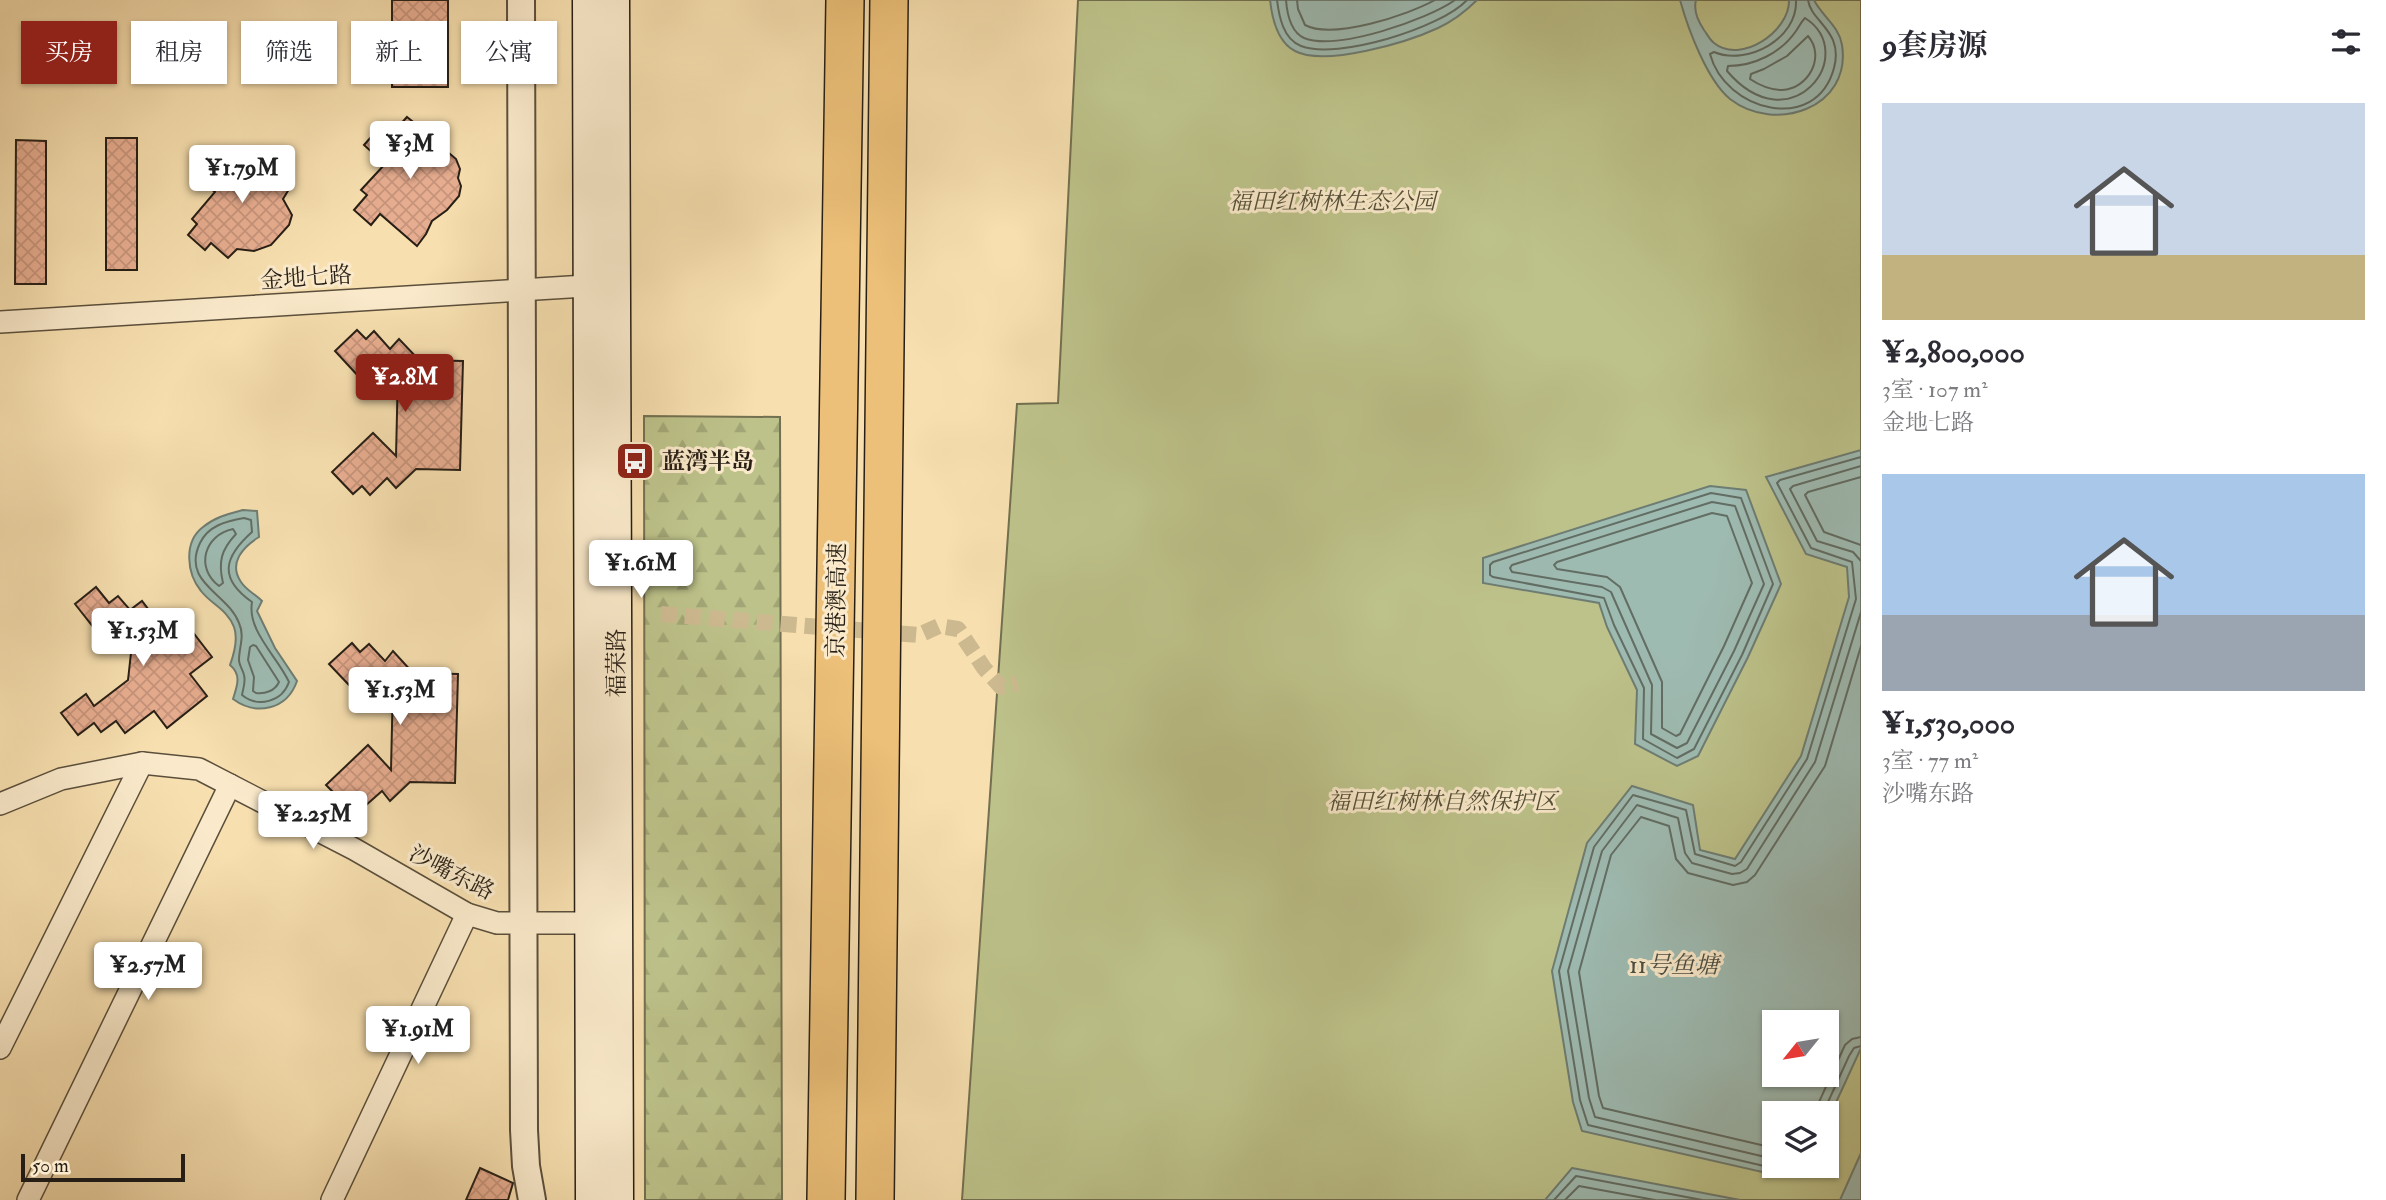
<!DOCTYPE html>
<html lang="zh">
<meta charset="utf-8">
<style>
:root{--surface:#fff;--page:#f7f7f7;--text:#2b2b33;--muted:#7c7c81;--accent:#8f2418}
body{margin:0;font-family:"IM FELL Double Pica","Noto Serif SC",serif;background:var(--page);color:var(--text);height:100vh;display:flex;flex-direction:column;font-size:26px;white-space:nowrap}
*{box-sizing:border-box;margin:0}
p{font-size:23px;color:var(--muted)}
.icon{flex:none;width:38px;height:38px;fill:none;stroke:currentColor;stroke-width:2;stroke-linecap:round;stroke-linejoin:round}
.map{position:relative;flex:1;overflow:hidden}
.panel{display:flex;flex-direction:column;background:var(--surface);width:525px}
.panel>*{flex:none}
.banner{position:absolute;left:21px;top:21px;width:665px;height:63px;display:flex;gap:14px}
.needle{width:46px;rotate:240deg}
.tools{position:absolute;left:1762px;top:1010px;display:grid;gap:14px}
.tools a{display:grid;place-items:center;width:77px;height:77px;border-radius:0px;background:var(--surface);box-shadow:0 2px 5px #0004;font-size:35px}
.scale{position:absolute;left:21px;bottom:18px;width:164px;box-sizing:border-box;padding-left:7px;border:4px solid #271f15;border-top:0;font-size:19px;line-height:24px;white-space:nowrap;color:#271f15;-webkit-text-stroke:5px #faeacb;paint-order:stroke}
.price{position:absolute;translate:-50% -60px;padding:0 16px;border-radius:7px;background:#fff;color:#222;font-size:23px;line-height:46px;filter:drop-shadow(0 2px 4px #0008)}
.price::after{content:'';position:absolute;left:50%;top:42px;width:21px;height:16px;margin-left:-10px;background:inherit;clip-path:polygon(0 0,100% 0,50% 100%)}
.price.on{background:var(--accent);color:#fff}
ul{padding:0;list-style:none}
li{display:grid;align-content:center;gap:14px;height:371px;padding:0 21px}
li span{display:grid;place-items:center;height:217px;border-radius:0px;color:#555}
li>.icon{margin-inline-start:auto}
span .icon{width:126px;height:126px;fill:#fffc;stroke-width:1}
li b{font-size:30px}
h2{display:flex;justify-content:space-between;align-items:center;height:84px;padding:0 21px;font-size:30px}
.pill{padding:0 24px;border-radius:0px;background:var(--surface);box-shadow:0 2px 5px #0004;font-size:24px;line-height:63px}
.pill.on{background:var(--accent);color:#fff}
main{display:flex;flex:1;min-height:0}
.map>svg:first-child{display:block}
.forest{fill:url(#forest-firs);stroke:#727050;stroke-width:2}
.park{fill:#bdc28a;stroke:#727050;stroke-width:2;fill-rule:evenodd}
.water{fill:#9ebbb2;stroke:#6e7d73;stroke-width:2;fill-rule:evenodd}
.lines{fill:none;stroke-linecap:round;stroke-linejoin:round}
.shore{stroke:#626d64;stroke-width:2}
.building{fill:url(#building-cross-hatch);stroke:#271f15;stroke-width:2}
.pedestrian-tunnel{stroke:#cdb990;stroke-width:16;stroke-dasharray:16 8;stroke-linecap:butt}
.minor-casing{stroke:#5b4f3c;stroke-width:24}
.tertiary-casing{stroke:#5b4f3c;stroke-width:30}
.secondary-casing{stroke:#271f15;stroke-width:33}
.motorway-casing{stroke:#271f15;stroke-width:40}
.minor{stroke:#faeacb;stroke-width:21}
.tertiary{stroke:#faeacb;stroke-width:26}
.secondary{stroke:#faeacb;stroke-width:30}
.motorway{stroke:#ecc078;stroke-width:37}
.labels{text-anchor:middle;stroke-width:6;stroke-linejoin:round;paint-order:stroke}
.park-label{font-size:23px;font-style:italic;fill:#545038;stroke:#faeacb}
.street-label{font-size:23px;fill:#271f15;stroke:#faeacb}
.poi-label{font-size:23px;font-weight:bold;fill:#271f15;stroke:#faeacb;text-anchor:start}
.water-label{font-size:24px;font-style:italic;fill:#4b4e44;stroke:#faeacb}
</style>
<main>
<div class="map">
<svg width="1861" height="1200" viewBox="0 0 1861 1200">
<defs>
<pattern id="forest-firs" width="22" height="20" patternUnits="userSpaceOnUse" patternTransform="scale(1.75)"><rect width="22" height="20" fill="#bdc28a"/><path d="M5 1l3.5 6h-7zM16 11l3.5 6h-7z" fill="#a2a676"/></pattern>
<pattern id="building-cross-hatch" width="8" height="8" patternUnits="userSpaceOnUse" patternTransform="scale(1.75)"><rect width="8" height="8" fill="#e7ad90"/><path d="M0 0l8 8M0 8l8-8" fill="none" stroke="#c6947b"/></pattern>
</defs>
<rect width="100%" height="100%" fill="#f7dfaf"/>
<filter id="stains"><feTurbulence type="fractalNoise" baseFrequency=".00286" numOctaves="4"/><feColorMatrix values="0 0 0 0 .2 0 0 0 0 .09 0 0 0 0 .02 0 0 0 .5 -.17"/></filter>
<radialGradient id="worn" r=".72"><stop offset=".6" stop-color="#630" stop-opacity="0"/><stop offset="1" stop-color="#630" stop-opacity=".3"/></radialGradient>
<!-- forest -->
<polygon class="forest" points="644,416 780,417 782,1200 645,1200"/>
<!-- park -->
<path class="park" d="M1078,0H1861V1200H962L1017,404L1058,403ZM1774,1022H1827V1074H1774ZM1774,1113H1827V1166H1774Z"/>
<!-- water -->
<g class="water">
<path d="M1270,0H1477C1465,12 1453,21 1438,28C1408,42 1325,67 1295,51C1277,42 1272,18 1270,0Z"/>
<path d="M1680,0H1696C1693,11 1698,21 1704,30C1707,34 1710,40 1714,43C1741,65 1790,31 1789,0H1814C1822,16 1839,26 1842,45C1852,108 1775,134 1730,99C1707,80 1688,29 1680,0Z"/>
<path d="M1861,450V1048L1827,1122V1113H1774V1166H1797L1780,1176L1582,1131L1573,1102L1552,971L1587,843L1632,786L1693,805L1700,850L1735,859L1801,756L1849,597L1847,567L1806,554L1766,477ZM1774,1022H1827V1074H1774Z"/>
<polygon points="1710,486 1746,490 1781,584 1748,657 1698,756 1677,766 1635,744 1637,690 1607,627 1599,603 1483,583 1483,558"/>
<path d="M243,510L257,511L259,537C243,547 228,563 241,582C246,590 255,594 262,601L257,611L275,648L297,681C287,710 256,716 233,699C237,686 242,675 230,665C234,654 238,638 234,627C227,609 212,605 201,591C187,574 183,542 203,527C215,517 228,514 243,510Z"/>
<polygon points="1861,1153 1861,1200 1840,1200"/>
<polygon points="1572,1168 1740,1200 1545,1200"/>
</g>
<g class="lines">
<!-- shore -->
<g class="shore">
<path d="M1277,0C1279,16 1283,39 1301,46C1337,60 1441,28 1467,0"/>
<path d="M1286,0C1287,13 1291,32 1304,38C1337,51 1427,20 1455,0"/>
<path d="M1297,0L1298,9L1305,25C1333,40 1408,15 1435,0"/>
<path d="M1796,0C1798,39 1747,66 1714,52L1710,54C1725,111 1816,135 1834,68C1844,31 1811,22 1808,0"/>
<path d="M1805,18C1861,54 1791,146 1727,71L1728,66C1754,66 1781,53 1796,31C1799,27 1801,22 1805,18Z"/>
<path d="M1808,36C1826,57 1808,89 1782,90C1770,90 1759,85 1750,79L1751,74L1764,69L1787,56Z"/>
<polyline points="1861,466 1793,486 1790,489 1817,541 1853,552 1861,561"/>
<polyline points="1861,477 1808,492 1805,495 1824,532 1861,545"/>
<polygon points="1711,493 1741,498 1773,584 1742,655 1694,749 1677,758 1643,739 1644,688 1614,625 1604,598 1493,577 1490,575 1490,565 1493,562"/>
<polygon points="1712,502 1735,506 1764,584 1734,651 1687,743 1677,748 1651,734 1652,685 1611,592 1602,587 1512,572 1510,568 1512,565"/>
<polygon points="1712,513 1727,516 1752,583 1724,646 1680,734 1676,736 1662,728 1662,682 1620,587 1607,577 1557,569 1554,565 1557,562"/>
<path d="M244,518L251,520L252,532C224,557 218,578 252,602C247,631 277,656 289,682C282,702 258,708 242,695C243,689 246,682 244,675C243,670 239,665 239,660C239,647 245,636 239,623C228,593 181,583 200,543C208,526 226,521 244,518Z"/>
<path d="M233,529L236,534C221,550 218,562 223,583L219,586C195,568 204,535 233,529Z"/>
<path d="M253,645L256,646L279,682C275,691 265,694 256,693L253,691L254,677L248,660L250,647Z"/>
<polyline points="1814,1113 1845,1045 1852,1039 1861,1037"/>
<polyline points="1823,1113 1849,1056 1854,1048 1861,1046"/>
<polyline points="1774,1148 1603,1108 1599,1096 1579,972 1611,855 1641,817 1669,826 1676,859 1688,873 1733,885 1747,882 1755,875 1825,766 1861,646"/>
<polyline points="1774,1159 1595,1117 1589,1098 1568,971 1602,851 1637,805 1678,818 1685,853 1692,863 1732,874 1740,873 1747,869 1815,762 1861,612"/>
<polyline points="1784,1166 1777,1169 1588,1125 1580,1100 1559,971 1594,847 1633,795 1686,810 1695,854 1735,866 1741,862 1807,759 1856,599 1852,562 1811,548 1777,483 1780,480 1861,457"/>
<polyline points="1554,1200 1576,1176 1702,1200"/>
<polyline points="1565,1200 1579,1186 1655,1200"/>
</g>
</g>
<!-- building -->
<g class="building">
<rect x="392" y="0" width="56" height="87"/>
<polygon points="407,117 418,126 426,139 442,147 456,159 460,169 458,178 461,186 459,196 447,210 432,221 426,234 417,246 380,214 371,225 354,210 367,195 361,190 385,164 364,145 380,127 390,136"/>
<rect x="106" y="138" width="31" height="132"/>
<polygon points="16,140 46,141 46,284 15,284"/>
<polygon points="223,147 230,159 245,154 261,156 287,179 289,189 283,199 292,215 289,225 271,245 254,251 237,249 228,258 211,243 205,250 188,235 197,224 192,219 215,192 198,178"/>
<polygon points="357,330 366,339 374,331 390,349 399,339 419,360 463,361 460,470 416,469 396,488 387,478 370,495 362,486 353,494 332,472 373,433 396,456 398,371 374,393 335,351"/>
<polygon points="96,587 109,603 118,596 130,610 142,601 164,630 181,617 212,657 190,674 207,696 167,728 154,711 125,733 116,721 101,732 94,723 78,735 61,713 86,694 94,706 128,680 131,653 105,619 94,628 75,604"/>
<polygon points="352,643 360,652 369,644 385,661 393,651 413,673 458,674 455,783 410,782 390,801 382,791 364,807 356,799 348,807 326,785 368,745 391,770 393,683 369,706 329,664"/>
<polygon points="480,1168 513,1183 508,1200 466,1200"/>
</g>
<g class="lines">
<!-- pedestrian-tunnel -->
<polyline class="pedestrian-tunnel" points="661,614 919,635 939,626 958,629 984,668 1001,687 1017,683"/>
<defs>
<g id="minor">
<polyline points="0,322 602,285"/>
<polyline points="0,804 61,779 142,763 199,769 354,849 467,914 497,923 604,923"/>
<polyline points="0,1048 142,763"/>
<polyline points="28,1200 230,785"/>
<polyline points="332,1200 467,914"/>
</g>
<polyline id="tertiary" points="521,0 524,1130 526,1166 532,1200"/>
<g id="secondary">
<polyline points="588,0 591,1200"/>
<polyline points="614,0 618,1200"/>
</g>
<g id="motorway">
<polyline points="826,1200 845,0"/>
<polyline points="875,1200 889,0"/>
</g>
</defs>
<!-- minor casing -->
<use href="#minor" class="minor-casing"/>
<!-- tertiary casing -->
<use href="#tertiary" class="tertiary-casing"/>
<!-- secondary casing -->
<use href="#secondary" class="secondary-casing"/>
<!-- motorway casing -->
<use href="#motorway" class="motorway-casing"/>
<!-- minor -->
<use href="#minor" class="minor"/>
<!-- tertiary -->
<use href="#tertiary" class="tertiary"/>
<!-- secondary -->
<use href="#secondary" class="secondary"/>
<!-- motorway -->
<use href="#motorway" class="motorway"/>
</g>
<!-- icons -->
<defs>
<symbol id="bus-square" viewBox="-11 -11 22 22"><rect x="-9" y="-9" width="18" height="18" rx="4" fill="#8f2418" stroke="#faeacb"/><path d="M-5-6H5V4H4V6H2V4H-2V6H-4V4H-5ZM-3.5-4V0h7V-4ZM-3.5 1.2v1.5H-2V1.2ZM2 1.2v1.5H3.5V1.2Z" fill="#fff"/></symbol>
</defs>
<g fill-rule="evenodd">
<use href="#bus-square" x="613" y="439" width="44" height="44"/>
</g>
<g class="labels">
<!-- park labels -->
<g class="park-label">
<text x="1332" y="209">福田红树林生态公园</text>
<text x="1442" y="809">福田红树林自然保护区</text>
</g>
<!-- street labels -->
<g class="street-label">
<text transform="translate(306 277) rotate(-4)" y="8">金地七路</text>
<text transform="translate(836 600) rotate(-89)" y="8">京港澳高速</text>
<text transform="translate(616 663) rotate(-90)" y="8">福荣路</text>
<text transform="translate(452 872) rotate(27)" y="8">沙嘴东路</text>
</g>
<!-- poi labels -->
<g class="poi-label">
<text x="662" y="469">蓝湾半岛</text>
</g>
<!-- water labels -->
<g class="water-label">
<text x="1674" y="973">11号鱼塘</text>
</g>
</g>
<rect width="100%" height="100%" filter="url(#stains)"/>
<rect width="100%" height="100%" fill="url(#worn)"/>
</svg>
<div class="tools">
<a><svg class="needle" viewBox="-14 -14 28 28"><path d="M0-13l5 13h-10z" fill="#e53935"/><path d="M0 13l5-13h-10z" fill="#7c7c81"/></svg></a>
<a><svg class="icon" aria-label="layers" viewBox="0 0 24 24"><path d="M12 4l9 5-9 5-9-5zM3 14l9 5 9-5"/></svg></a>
</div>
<div class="scale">50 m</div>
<b class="price" style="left:410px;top:181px">¥3M</b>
<b class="price" style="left:242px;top:205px">¥1.79M</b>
<b class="price on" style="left:405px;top:414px">¥2.8M</b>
<b class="price" style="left:641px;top:600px">¥1.61M</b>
<b class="price" style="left:143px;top:668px">¥1.53M</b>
<b class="price" style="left:400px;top:727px">¥1.53M</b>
<b class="price" style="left:313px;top:851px">¥2.25M</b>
<b class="price" style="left:148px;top:1002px">¥2.57M</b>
<b class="price" style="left:418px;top:1066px">¥1.91M</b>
<div class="banner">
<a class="pill on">买房</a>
<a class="pill">租房</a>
<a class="pill">筛选</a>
<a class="pill">新上</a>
<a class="pill">公寓</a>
</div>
</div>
<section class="panel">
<h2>9套房源<svg class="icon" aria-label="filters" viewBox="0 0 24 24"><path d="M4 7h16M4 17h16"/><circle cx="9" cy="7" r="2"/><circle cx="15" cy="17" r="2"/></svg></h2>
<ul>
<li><span style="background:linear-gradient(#c9d6e8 70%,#c2b280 0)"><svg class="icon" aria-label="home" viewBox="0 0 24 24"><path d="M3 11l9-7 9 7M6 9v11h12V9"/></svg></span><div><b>¥2,800,000</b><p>3室 · 107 m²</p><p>金地七路</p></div></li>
<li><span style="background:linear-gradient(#a9c7e8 65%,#9aa5b1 0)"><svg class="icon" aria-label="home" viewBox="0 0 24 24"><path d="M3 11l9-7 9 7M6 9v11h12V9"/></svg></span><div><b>¥1,530,000</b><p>3室 · 77 m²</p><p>沙嘴东路</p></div></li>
</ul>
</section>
</main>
